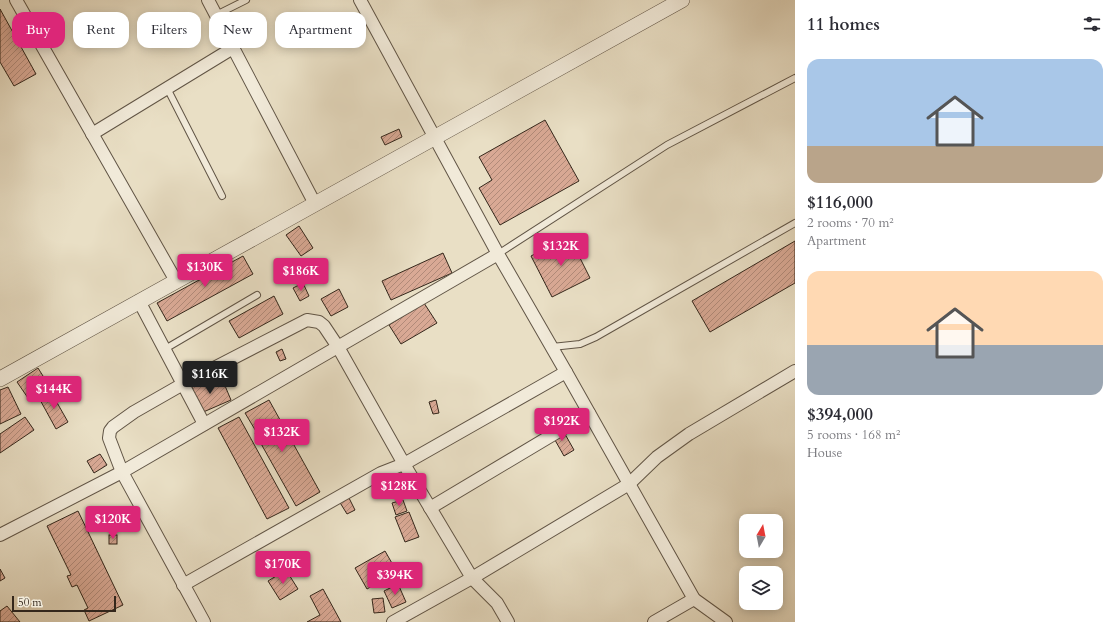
<!DOCTYPE html>
<meta charset="utf-8">
<style>
:root{--surface:#fff;--page:#f2f2f3;--text:#2b2b33;--muted:#7c7c81;--accent:#db2777}
body{margin:0;font-family:Cardo,serif;background:var(--page);color:var(--text);height:100vh;display:flex;flex-direction:column;font-size:15px;white-space:nowrap}
*{box-sizing:border-box;margin:0}
p{font-size:13px;color:var(--muted)}
.icon{flex:none;width:22px;height:22px;fill:none;stroke:currentColor;stroke-width:2;stroke-linecap:round;stroke-linejoin:round}
.map{position:relative;flex:1;overflow:hidden}
.drawer{display:flex;flex-direction:column;background:var(--surface);width:320px}
.drawer>*{flex:none}
.hud{position:absolute;left:12px;top:12px;width:380px;height:36px;display:flex;gap:8px}
.needle{width:26px;rotate:10deg}
.controls{position:absolute;left:739px;top:514px;display:grid;gap:8px}
.controls a{display:grid;place-items:center;width:44px;height:44px;border-radius:8px;background:var(--surface);box-shadow:0 2px 10px #0003;font-size:20px}
.scale{position:absolute;left:12px;bottom:10px;width:104px;box-sizing:border-box;padding-left:4px;border:2px solid #34271b;border-top:0;font-size:11px;line-height:14px;white-space:nowrap;color:#34271b;-webkit-text-stroke:3px #f1ead9;paint-order:stroke}
.price{position:absolute;translate:-50% -34px;padding:0 9px;border-radius:4px;background:var(--accent);color:#fff;font-size:13px;line-height:26px;filter:drop-shadow(0 1px 2px #0008)}
.price::after{content:'';position:absolute;left:50%;top:24px;width:12px;height:9px;margin-left:-6px;background:inherit;clip-path:polygon(0 0,100% 0,50% 100%)}
.price.current{background:#222;color:#fff}
ul{padding:0;list-style:none}
li{display:grid;align-content:center;gap:8px;height:212px;padding:0 12px}
li span{display:grid;place-items:center;height:124px;border-radius:12px;color:#555}
li>.icon{margin-inline-start:auto}
span .icon{width:72px;height:72px;fill:#fffc;stroke-width:1}
li b{font-size:17px}
h2{display:flex;justify-content:space-between;align-items:center;height:48px;padding:0 12px;font-size:17px}
.chip{padding:0 14px;border-radius:12px;background:var(--surface);box-shadow:0 2px 10px #0003;font-size:14px;line-height:36px}
.chip.current{background:var(--accent);color:#fff}
main{display:flex;flex:1;min-height:0}
.map>svg:first-child{display:block}
.building{fill:url(#building-hatch);stroke:#34271b}
.lines{fill:none;stroke-linecap:round;stroke-linejoin:round}
.service-casing{stroke:#615546;stroke-width:8}
.minor-casing{stroke:#615546;stroke-width:14}
.tertiary-casing{stroke:#615546;stroke-width:16}
.service{stroke:#f1ead9;stroke-width:6}
.minor{stroke:#f1ead9;stroke-width:12}
.tertiary{stroke:#f1ead9;stroke-width:15}
</style>
<main>
<div class="map">
<svg width="795" height="622" viewBox="0 0 795 622">
<defs>
<pattern id="building-hatch" width="6" height="6" patternUnits="userSpaceOnUse"><rect width="6" height="6" fill="#d9a995"/><path d="M-1 1l2-2M0 6l6-6M5 7l2-2" fill="none" stroke="#b18a79"/></pattern>
</defs>
<rect width="100%" height="100%" fill="#e9dfc5"/>
<filter id="stains"><feTurbulence type="fractalNoise" baseFrequency=".005" numOctaves="4"/><feColorMatrix values="0 0 0 0 .2 0 0 0 0 .09 0 0 0 0 .02 0 0 0 .5 -.17"/></filter>
<radialGradient id="worn" r=".72"><stop offset=".6" stop-color="#630" stop-opacity="0"/><stop offset="1" stop-color="#630" stop-opacity=".3"/></radialGradient>
<!-- building -->
<g class="building">
<polygon points="0,9 36,74 14,86 0,62"/>
<polygon points="545,120 579,181 500,225 479,188 492,180 479,157"/>
<polygon points="399,129 402,137 385,145 381,137"/>
<polygon points="299,226 313,248 301,256 286,235"/>
<polygon points="569,236 590,278 552,297 531,256"/>
<polygon points="795,241 795,283 710,332 692,301"/>
<polygon points="443,253 452,273 391,300 382,281"/>
<polygon points="243,256 253,274 167,321 157,303"/>
<polygon points="303,283 309,296 300,301 293,288"/>
<polygon points="339,289 348,307 331,316 321,299"/>
<polygon points="274,296 283,314 239,338 229,321"/>
<polygon points="424,303 437,323 401,344 389,325"/>
<polygon points="282,349 286,359 280,361 276,352"/>
<polygon points="38,368 48,384 28,398 17,382"/>
<polygon points="213,378 216,384 223,381 231,400 201,413 190,388"/>
<polygon points="8,387 21,414 0,424 0,390"/>
<polygon points="51,392 68,422 56,429 39,398"/>
<polygon points="269,400 320,492 296,506 255,433 257,433 245,413"/>
<polygon points="436,400 439,413 433,414 429,402"/>
<polygon points="25,417 34,430 0,453 0,434"/>
<polygon points="239,417 289,508 267,519 218,428"/>
<polygon points="561,427 574,450 564,456 551,433"/>
<polygon points="100,454 107,465 94,473 87,461"/>
<polygon points="348,496 355,510 347,514 339,501"/>
<polygon points="403,500 407,511 396,515 392,503"/>
<polygon points="78,511 123,605 89,621 84,610 88,608 77,585 72,587 67,576 71,575 47,526"/>
<polygon points="409,512 419,537 405,542 395,517"/>
<rect x="109" y="535" width="8" height="9"/>
<polygon points="385,551 397,572 367,589 355,568"/>
<polygon points="0,569 5,578 0,581"/>
<polygon points="286,570 298,589 280,600 268,581"/>
<polygon points="398,584 406,602 392,608 384,591"/>
<polygon points="323,589 341,622 307,622 320,615 310,596"/>
<polygon points="383,598 385,612 374,613 372,599"/>
<polygon points="7,606 20,622 0,622 0,611"/>
</g>
<g class="lines">
<defs>
<g id="service">
<polyline points="216,15 246,0"/>
<polyline points="167,88 222,196"/>
<polyline points="498,254 667,145 795,78"/>
<polyline points="552,347 580,344 596,337 795,223"/>
<polyline points="165,349 257,295"/>
</g>
<g id="minor">
<polyline points="16,0 176,281"/>
<polyline points="208,0 315,204"/>
<polyline points="360,0 498,254 566,372 694,599 726,622"/>
<polyline points="92,134 233,48"/>
<polyline points="139,301 204,424"/>
<polyline points="430,508 589,413"/>
<polyline points="0,535 122,472 498,254"/>
<polyline points="183,585 381,473 404,464 472,578 497,603 508,622"/>
<polyline points="204,622 122,472 109,438 110,431 113,427 134,412 183,384 307,320 319,322 324,326 338,347 404,464 566,372"/>
<polyline points="393,622 472,578 629,484 657,457 689,434 795,371"/>
<polyline points="654,622 694,599"/>
</g>
<polyline id="tertiary" points="0,379 682,0"/>
</defs>
<!-- service casing -->
<use href="#service" class="service-casing"/>
<!-- minor casing -->
<use href="#minor" class="minor-casing"/>
<!-- tertiary casing -->
<use href="#tertiary" class="tertiary-casing"/>
<!-- service -->
<use href="#service" class="service"/>
<!-- minor -->
<use href="#minor" class="minor"/>
<!-- tertiary -->
<use href="#tertiary" class="tertiary"/>
</g>
<rect width="100%" height="100%" filter="url(#stains)"/>
<rect width="100%" height="100%" fill="url(#worn)"/>
</svg>
<div class="controls">
<a><svg class="needle" viewBox="-14 -14 28 28"><path d="M0-13l5 13h-10z" fill="#e53935"/><path d="M0 13l5-13h-10z" fill="#7c7c81"/></svg></a>
<a><svg class="icon" aria-label="layers" viewBox="0 0 24 24"><path d="M12 4l9 5-9 5-9-5zM3 14l9 5 9-5"/></svg></a>
</div>
<div class="scale">50 m</div>
<b class="price" style="left:561px;top:267px">$132K</b>
<b class="price" style="left:205px;top:288px">$130K</b>
<b class="price" style="left:301px;top:292px">$186K</b>
<b class="price current" style="left:210px;top:395px">$116K</b>
<b class="price" style="left:54px;top:410px">$144K</b>
<b class="price" style="left:562px;top:442px">$192K</b>
<b class="price" style="left:282px;top:453px">$132K</b>
<b class="price" style="left:399px;top:507px">$128K</b>
<b class="price" style="left:113px;top:540px">$120K</b>
<b class="price" style="left:283px;top:585px">$170K</b>
<b class="price" style="left:395px;top:596px">$394K</b>
<div class="hud">
<a class="chip current">Buy</a>
<a class="chip">Rent</a>
<a class="chip">Filters</a>
<a class="chip">New</a>
<a class="chip">Apartment</a>
</div>
</div>
<section class="drawer">
<h2>11 homes<svg class="icon" aria-label="filters" viewBox="0 0 24 24"><path d="M4 7h16M4 17h16"/><circle cx="9" cy="7" r="2"/><circle cx="15" cy="17" r="2"/></svg></h2>
<ul>
<li><span style="background:linear-gradient(#a9c7e8 70%,#b9a48a 0)"><svg class="icon" aria-label="home" viewBox="0 0 24 24"><path d="M3 11l9-7 9 7M6 9v11h12V9"/></svg></span><div><b>$116,000</b><p>2 rooms · 70 m²</p><p>Apartment</p></div></li>
<li><span style="background:linear-gradient(#ffd9b3 60%,#9aa5b1 0)"><svg class="icon" aria-label="home" viewBox="0 0 24 24"><path d="M3 11l9-7 9 7M6 9v11h12V9"/></svg></span><div><b>$394,000</b><p>5 rooms · 168 m²</p><p>House</p></div></li>
</ul>
</section>
</main>
